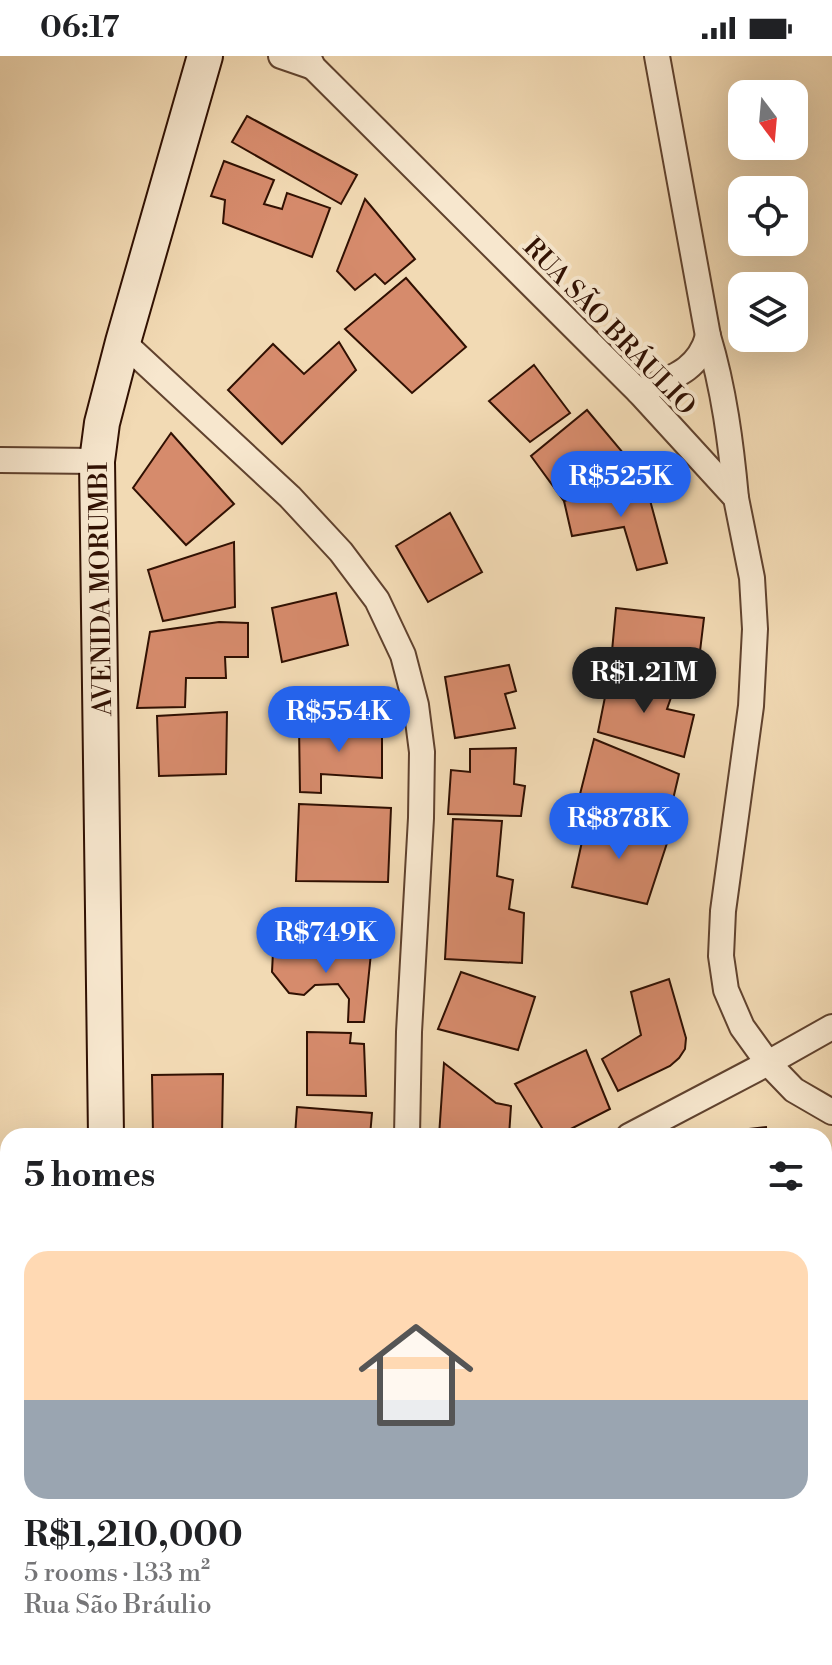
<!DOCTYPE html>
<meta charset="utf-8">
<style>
:root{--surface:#fff;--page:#f2f2f2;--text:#202124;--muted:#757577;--line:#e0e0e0;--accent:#2563eb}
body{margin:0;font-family:"Libre Bodoni",serif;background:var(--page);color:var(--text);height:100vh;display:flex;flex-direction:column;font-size:30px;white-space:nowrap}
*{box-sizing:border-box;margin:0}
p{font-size:26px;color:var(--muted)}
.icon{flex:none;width:44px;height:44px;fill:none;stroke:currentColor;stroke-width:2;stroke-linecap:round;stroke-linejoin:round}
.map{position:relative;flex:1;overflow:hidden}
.panel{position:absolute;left:0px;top:1072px;width:832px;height:538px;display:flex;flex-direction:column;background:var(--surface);border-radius:24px 24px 0 0;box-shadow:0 8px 32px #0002}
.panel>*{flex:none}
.needle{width:52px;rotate:164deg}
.buttons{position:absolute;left:728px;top:24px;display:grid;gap:16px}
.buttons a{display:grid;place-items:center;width:80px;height:80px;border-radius:16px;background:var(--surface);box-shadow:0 8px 32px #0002;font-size:40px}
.price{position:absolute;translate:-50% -68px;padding:0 18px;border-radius:28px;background:var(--accent);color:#fff;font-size:26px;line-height:52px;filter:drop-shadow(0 2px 4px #0008)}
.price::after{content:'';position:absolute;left:50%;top:48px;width:24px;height:18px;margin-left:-12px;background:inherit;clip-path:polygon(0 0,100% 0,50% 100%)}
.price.active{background:#222;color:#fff}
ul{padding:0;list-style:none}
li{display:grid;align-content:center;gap:16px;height:424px;padding:0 24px}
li+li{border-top:2px solid var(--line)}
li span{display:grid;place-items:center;height:248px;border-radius:24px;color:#555}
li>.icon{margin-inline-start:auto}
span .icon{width:144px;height:144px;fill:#fffc;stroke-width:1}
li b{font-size:34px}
h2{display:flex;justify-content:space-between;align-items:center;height:96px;padding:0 24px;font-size:34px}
.status{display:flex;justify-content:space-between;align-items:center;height:56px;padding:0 40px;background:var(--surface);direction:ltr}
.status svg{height:22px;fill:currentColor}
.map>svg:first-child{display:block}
.building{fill:#d68b6c;stroke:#301002;stroke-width:2}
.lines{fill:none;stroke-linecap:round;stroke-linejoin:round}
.street-casing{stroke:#60422e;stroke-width:28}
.secondary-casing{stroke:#301002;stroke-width:38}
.street{stroke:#f7e7ce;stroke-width:24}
.secondary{stroke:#f7e7ce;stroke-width:34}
.labels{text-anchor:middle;stroke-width:8;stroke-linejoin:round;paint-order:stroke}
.street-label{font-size:26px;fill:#301002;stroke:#f7e7ce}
</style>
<div class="status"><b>06:17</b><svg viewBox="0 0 49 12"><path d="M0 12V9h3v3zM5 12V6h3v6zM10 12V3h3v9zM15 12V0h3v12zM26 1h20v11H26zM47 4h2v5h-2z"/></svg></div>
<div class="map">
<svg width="832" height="1609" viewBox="0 0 832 1609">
<rect width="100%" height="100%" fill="#f2dab4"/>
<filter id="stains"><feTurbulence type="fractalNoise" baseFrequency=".0025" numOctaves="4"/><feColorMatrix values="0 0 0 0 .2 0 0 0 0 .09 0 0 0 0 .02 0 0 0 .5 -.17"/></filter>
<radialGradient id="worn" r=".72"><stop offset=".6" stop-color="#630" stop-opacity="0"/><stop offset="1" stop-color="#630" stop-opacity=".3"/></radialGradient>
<!-- building -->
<g class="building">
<polygon points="247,60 357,119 341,148 232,86"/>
<polygon points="224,105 274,124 264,148 282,153 287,137 330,152 312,201 223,167 225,144 211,140"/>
<polygon points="365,143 415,203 385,228 375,218 355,234 337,215"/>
<polygon points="406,222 466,291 412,337 345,273"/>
<polygon points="339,286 356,314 282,388 228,334 273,288 304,318"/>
<polygon points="534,309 570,357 530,386 489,345"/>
<polygon points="587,354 624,398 564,445 531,400"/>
<polygon points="171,377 234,448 186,489 133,432"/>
<polygon points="644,422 667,507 637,514 624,471 572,480 564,445"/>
<polygon points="450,457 482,516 428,546 396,490"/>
<polygon points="234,486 235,551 163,565 148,514"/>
<polygon points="336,537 348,589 282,606 272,552"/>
<polygon points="616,552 704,562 697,620 611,606"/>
<polygon points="219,566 248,567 248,601 225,601 226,622 186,622 185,651 137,652 150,576"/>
<polygon points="509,609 516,635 505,638 515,672 455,682 445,621"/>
<polygon points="610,616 674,633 667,653 694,659 684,701 598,676"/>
<polygon points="227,656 226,718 159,720 157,660"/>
<polygon points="299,670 382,670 382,722 321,718 321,737 300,736"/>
<polygon points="594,683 679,718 670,756 626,744 622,762 577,750"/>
<polygon points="516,692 514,728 525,730 521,760 448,758 451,714 470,716 470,693"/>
<polygon points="299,748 391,752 388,826 296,825"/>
<polygon points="453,763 502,765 497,820 513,824 509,853 524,857 522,907 445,903"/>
<polygon points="587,763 669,781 647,848 572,831"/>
<polygon points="273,896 371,897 364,966 348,966 349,943 338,928 315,929 304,939 289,937 272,916"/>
<polygon points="461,916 535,941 518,994 438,973"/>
<polygon points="669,923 686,982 685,993 679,1002 670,1010 618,1035 602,1003 641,979 631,936"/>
<polygon points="307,976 351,977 350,987 364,988 366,1040 307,1039"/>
<polygon points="586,994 610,1053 557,1080 547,1080 515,1028"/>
<polygon points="444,1007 496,1047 511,1050 509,1080 439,1080"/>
<polygon points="223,1018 222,1080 153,1080 152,1019"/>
<polygon points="297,1051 372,1057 370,1080 295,1080"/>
<polygon points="766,1071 767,1080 705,1080 704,1078"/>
<polygon points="824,1106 832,1109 832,1172 824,1170"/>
<polygon points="824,1227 832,1227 832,1298 828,1298"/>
<polygon points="832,1379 832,1508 824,1508 824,1380"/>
<polygon points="3,1430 8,1439 8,1518 0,1523 0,1432"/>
<polygon points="832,1558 832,1609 798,1609 795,1602 824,1602 824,1563"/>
<polygon points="61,1602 133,1602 125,1609 69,1609"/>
<polygon points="366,1602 417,1602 405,1609 371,1609"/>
<polygon points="425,1602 495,1602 499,1609 412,1609"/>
<polygon points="742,1602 767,1602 770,1609 728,1609"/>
</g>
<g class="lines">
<defs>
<g id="street">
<polyline points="281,0 313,11"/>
<polyline points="308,0 313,11 639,336 736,442 752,522 755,573 751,650 723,855 721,900 726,934 742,971 768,1007 794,1034 832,1056"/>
<path d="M657,0L708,280C724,333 731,388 736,442"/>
<polyline points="123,286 290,441 341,496 377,544 403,599 416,649 422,696 421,762 409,976 407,1080"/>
<path d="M639,336C670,322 698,316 708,280"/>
<polyline points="0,404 97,405"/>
<polyline points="629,1080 768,1007 832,971"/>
<polyline points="824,1331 832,1330"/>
<polyline points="0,1398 8,1396"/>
</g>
<g id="secondary">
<polyline points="106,1080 97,405 102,367 123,286 205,0"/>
<polyline points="289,1602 294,1609"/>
</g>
</defs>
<!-- street casing -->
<use href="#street" class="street-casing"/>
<!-- secondary casing -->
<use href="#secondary" class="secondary-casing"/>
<!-- street -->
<use href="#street" class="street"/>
<!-- secondary -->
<use href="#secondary" class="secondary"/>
</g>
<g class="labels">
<!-- street labels -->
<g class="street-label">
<text transform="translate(610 270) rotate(46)" y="9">RUA SÃO BRÁULIO</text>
<text transform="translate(100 533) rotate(-91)" y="9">AVENIDA MORUMBI</text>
</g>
</g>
<rect width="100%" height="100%" filter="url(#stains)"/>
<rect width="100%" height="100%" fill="url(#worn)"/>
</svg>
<div class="buttons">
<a><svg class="needle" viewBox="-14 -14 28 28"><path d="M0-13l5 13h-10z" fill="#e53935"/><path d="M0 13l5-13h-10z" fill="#757577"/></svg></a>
<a><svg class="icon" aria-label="locate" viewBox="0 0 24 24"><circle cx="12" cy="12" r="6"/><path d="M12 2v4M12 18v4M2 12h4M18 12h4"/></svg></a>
<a><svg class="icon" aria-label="layers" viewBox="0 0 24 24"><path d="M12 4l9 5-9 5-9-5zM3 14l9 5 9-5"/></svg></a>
</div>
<b class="price" style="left:621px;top:463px">R$525K</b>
<b class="price active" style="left:644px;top:659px">R$1.21M</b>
<b class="price" style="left:339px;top:698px">R$554K</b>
<b class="price" style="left:619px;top:805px">R$878K</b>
<b class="price" style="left:326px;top:919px">R$749K</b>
<section class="panel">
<h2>5 homes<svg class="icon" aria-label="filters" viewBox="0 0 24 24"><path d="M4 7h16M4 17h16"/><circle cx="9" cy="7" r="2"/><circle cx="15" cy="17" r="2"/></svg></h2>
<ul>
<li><span style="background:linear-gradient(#ffd9b3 60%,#9aa5b1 0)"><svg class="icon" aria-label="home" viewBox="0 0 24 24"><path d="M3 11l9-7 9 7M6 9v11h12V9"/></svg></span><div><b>R$1,210,000</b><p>5 rooms · 133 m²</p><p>Rua São Bráulio</p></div></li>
</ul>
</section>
</div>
